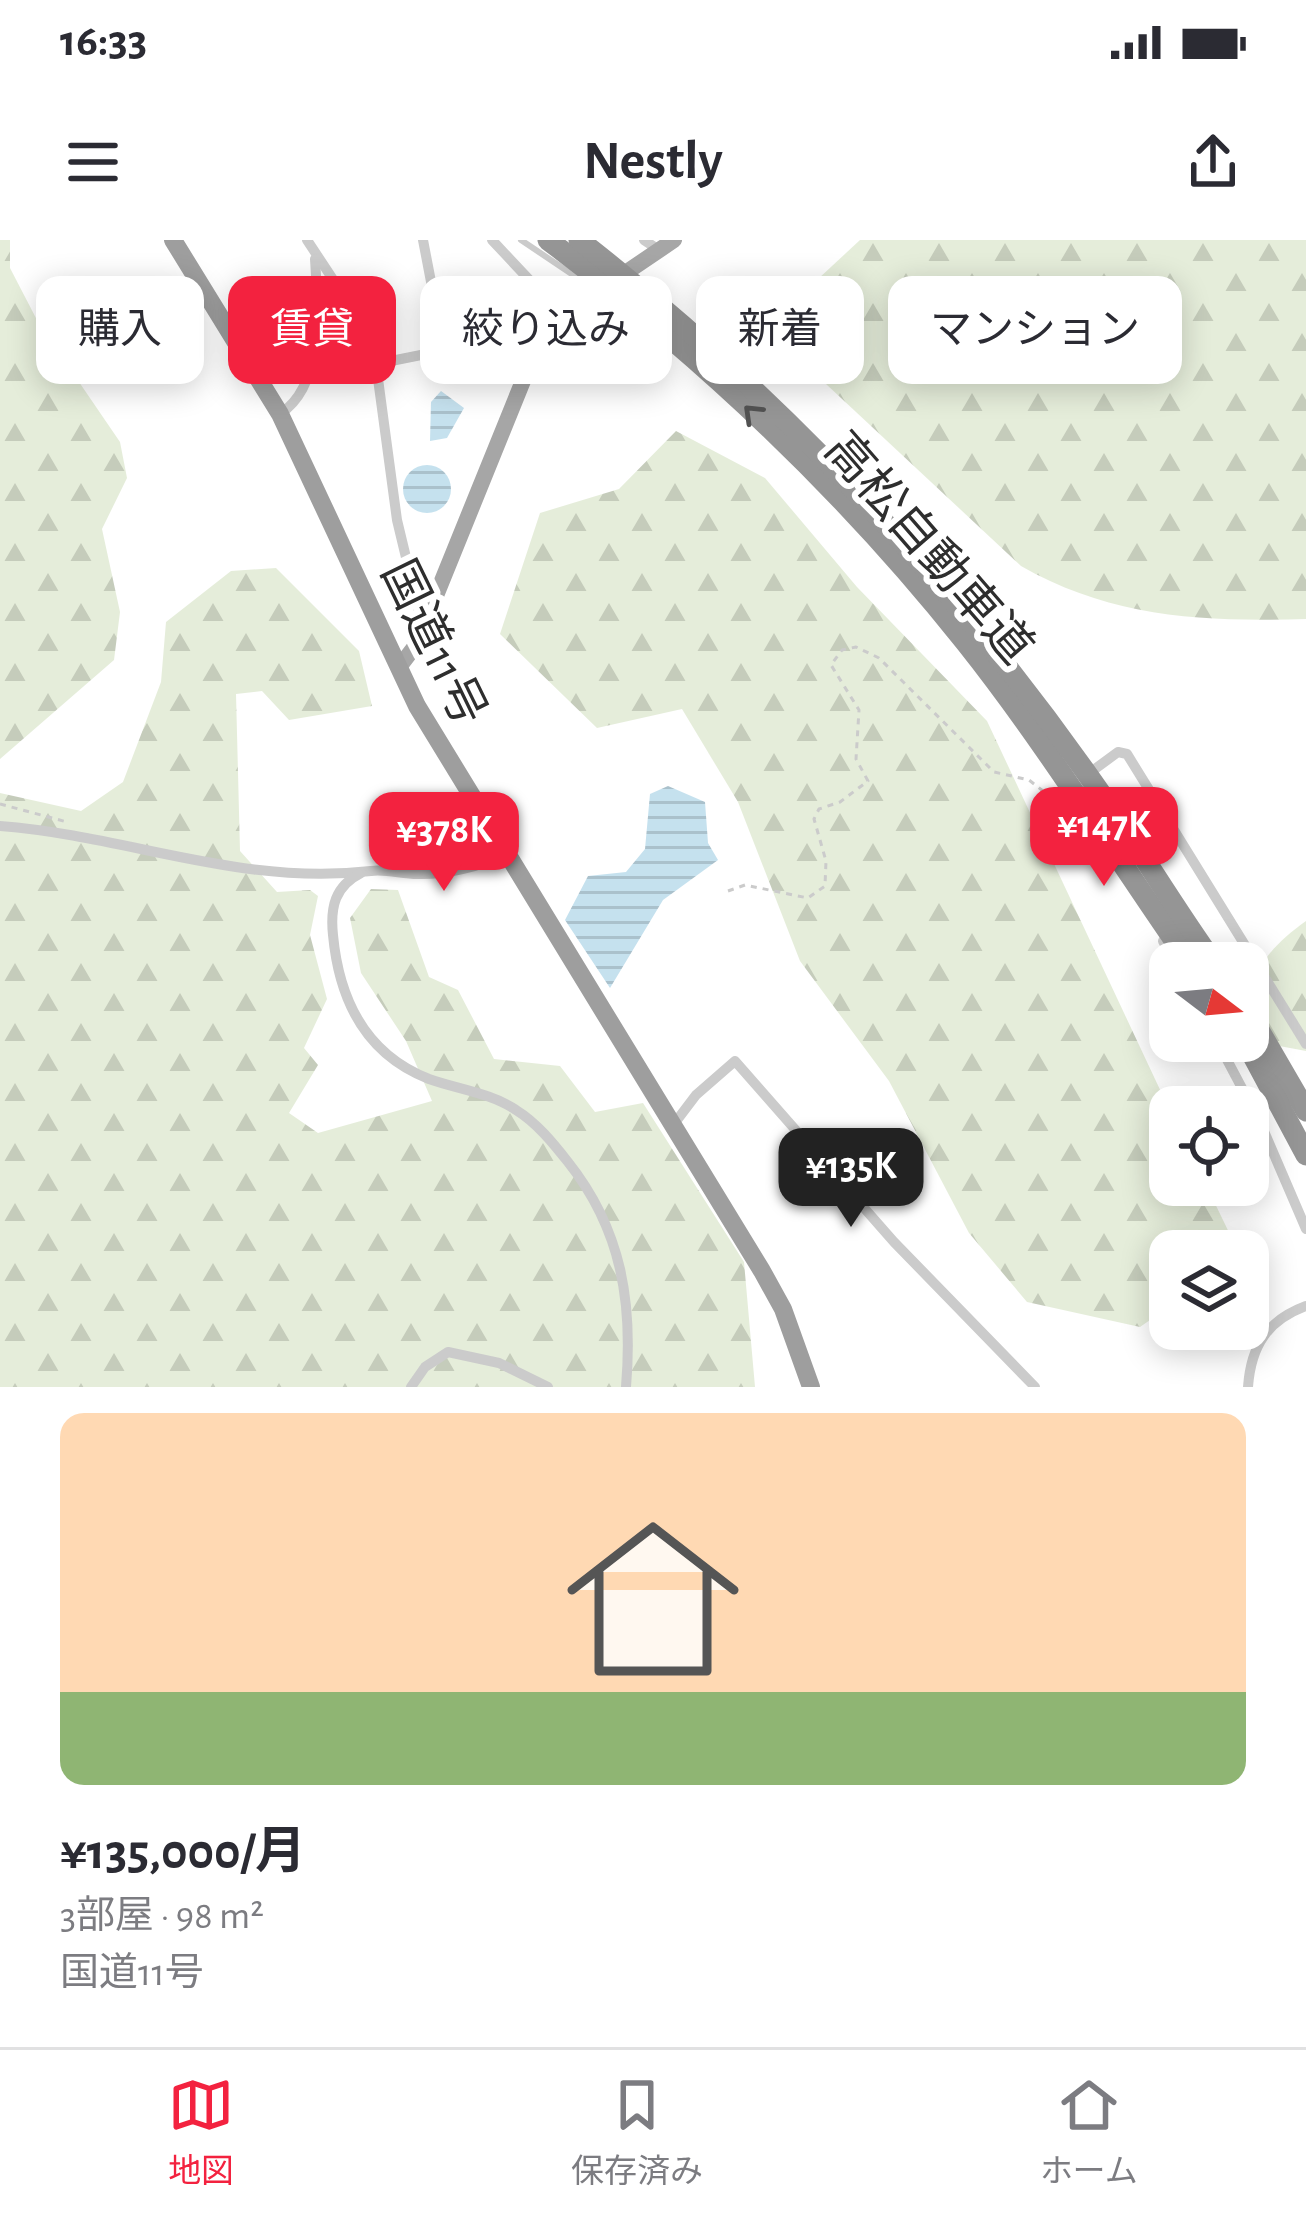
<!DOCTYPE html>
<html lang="ja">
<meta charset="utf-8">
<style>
:root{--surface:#fff;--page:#f2f2f3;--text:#2b2b33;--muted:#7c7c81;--line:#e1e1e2;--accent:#f3223f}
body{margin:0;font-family:"Alegreya Sans","Noto Sans JP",sans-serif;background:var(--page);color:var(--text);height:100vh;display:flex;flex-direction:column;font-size:45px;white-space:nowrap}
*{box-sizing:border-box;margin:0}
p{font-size:39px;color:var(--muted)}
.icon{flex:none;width:66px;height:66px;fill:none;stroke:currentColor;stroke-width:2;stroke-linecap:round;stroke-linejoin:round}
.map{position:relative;height:1147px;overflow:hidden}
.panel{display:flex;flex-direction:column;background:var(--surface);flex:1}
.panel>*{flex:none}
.top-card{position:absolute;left:36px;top:36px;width:1236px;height:108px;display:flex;gap:24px}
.needle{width:78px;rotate:106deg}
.controls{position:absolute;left:1149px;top:702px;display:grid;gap:24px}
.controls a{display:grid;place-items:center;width:120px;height:120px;border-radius:24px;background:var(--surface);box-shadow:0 6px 30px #0003;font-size:60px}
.price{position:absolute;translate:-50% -102px;padding:0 27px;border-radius:24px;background:var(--accent);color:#fff;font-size:39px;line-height:78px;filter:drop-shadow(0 3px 6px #0008)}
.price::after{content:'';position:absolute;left:50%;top:72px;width:36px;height:27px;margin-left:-18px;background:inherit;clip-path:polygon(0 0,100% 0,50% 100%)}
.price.selected{background:#222;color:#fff}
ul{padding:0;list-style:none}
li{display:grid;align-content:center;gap:24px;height:636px;padding:0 60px}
li span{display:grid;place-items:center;height:372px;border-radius:24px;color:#555}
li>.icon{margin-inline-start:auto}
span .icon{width:216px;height:216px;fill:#fffc;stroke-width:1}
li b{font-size:51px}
.chip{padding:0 42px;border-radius:24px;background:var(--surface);box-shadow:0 6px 30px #0003;font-size:42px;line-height:108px}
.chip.selected{background:var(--accent);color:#fff}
.status{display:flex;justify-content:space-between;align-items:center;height:84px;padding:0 60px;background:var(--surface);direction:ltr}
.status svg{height:33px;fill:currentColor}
header{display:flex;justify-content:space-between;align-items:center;height:156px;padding:0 60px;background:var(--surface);font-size:54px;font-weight:700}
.menu{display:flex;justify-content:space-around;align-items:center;height:168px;border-top:3px solid var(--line);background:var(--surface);font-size:33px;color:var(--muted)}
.menu a{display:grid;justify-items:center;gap:6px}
.menu .selected{color:var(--accent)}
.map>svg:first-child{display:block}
.forest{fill:url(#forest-firs)}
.water{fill:url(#water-rules)}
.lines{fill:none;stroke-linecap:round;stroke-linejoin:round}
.path{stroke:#cbcbcb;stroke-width:3;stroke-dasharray:6 6;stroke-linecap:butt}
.service{stroke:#cbcbcb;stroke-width:6}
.minor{stroke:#cbcbcb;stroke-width:10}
.primary{stroke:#a6a6a6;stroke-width:16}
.trunk{stroke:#9e9e9e;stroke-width:18}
.motorway{stroke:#959595;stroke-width:21}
.oneway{stroke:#525252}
.labels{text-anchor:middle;stroke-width:12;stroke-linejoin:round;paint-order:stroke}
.street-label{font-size:48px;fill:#2e2e2e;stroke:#fff}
</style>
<div class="status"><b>16:33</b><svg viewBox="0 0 49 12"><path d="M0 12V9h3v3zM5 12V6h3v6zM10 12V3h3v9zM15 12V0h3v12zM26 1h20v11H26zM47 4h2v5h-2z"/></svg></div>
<header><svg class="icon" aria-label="menu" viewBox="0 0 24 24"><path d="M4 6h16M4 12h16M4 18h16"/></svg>Nestly<svg class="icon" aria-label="share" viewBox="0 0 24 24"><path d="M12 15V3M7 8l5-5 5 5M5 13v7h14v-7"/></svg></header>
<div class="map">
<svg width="1306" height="1147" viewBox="0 0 1306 1147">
<defs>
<pattern id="forest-firs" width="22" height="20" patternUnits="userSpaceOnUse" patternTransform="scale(3)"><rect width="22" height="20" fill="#e5edda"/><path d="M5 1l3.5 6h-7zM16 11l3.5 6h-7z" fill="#c5ccbb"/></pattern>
<pattern id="water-rules" width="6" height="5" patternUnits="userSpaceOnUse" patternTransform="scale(3)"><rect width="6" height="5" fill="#c5e1ee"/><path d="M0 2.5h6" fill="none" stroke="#aac1cc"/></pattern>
</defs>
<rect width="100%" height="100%" fill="#fff"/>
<!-- forest -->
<g class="forest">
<polygon points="0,0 10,0 10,28 38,82 120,202 127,238 102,289 120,372 114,420 0,519"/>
<path d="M860,0H1306V379C1204,382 1112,378 1021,326L781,102L775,79Z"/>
<polygon points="676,191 765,238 857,347 987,481 1170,871 1170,945 1206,945 1238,1011 1170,1011 1170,1066 1140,1087 1027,1062 969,993 889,841 800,721 738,562 682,469 597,488 500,394 540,273 619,249"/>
<polygon points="276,328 359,411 372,466 289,480 262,451 236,454 240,611 277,652 310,650 318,656 310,695 327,759 304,808 318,825 289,873 318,893 432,861 406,801 361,733 350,678 371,649 398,650 429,737 458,750 494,819 560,826 595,872 643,863 744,1022 755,1147 0,1147 0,553 81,571 123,542 161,442 166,382 231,331"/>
<path d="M1306,681V811L1274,805L1248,776C1248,732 1271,706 1306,681Z"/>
</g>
<!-- water -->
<g class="water">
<polygon points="441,151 464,168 447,198 430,201 431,162"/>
<circle cx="427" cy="249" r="24"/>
<polygon points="668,546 705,562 708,603 718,620 663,660 610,748 565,680 588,636 626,632 645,609 650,554"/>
</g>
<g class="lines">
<!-- path -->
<g class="path">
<polyline points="0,564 67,582"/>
<polyline points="728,651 745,645 808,658 825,646 826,621 814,579 819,569 840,562 868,541 856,519 859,470 831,425 842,410 856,407 879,418 994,532 1029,540 1043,551"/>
</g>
<!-- service -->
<polyline class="service" points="521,0 597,51"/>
<!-- minor -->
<g class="minor">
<polyline points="307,0 365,88 376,124 397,280 422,384"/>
<polyline points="492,0 566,79"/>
<polyline points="644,0 659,10"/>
<polyline points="376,124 431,113 442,99 423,0"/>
<path d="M280,174C325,145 318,67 315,19"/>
<polyline points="1084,537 1118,512 1127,514 1306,804"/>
<polyline points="1069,548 1054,560 1106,616"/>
<path d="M0,586C129,596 238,646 371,631C386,629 402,634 417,634C443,635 483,627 504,613"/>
<path d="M361,633C335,646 330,667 333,695C339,759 365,814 429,839C457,849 491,853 516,870C537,883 553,903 568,922C622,990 633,1063 626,1147"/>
<polyline points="1163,701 1175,723"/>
<polyline points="1217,801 1260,882 1306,989"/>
<polyline points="674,884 696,855 735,821 894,1002 1035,1147"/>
<polyline points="411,1147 425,1127 448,1112 499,1123 548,1147"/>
<path d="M1248,1147C1251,1105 1268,1080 1306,1066"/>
</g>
<!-- primary -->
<polyline class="primary" points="400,426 416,405 527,131 581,63 674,0"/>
<!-- trunk -->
<polyline class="trunk" points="173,0 280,174 417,466 762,1031 783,1069 811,1147"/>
<!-- motorway -->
<g class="motorway">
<path d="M548,0C702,116 846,252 966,403C1047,505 1115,616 1190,723"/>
<path d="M579,0C779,156 952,341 1097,548C1138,606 1173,666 1214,723"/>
<polyline points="1248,771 1306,871"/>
<polyline points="1245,801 1306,915"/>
</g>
</g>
<!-- one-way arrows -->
<defs><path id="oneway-chevron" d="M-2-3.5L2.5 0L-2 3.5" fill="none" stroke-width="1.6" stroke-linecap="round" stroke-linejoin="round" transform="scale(3)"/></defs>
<use class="oneway" href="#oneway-chevron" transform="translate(752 173) rotate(-136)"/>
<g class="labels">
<!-- street labels -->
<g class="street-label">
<text transform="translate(930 307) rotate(49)" y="17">高松自動車道</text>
<text transform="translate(435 402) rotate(64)" y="17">国道11号</text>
</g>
</g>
</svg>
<div class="controls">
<a><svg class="needle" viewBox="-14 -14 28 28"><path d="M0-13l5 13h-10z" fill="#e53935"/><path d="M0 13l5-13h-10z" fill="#7c7c81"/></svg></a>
<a><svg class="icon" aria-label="locate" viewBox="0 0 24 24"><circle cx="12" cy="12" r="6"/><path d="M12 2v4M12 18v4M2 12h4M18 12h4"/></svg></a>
<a><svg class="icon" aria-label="layers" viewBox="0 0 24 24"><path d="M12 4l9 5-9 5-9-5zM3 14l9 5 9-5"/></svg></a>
</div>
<b class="price" style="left:1104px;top:649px">¥147K</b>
<b class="price" style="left:444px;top:654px">¥378K</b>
<b class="price selected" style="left:851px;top:990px">¥135K</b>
<div class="top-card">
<a class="chip">購入</a>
<a class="chip selected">賃貸</a>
<a class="chip">絞り込み</a>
<a class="chip">新着</a>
<a class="chip">マンション</a>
</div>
</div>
<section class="panel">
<ul>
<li><span style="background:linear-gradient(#ffd9b3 75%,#8fb573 0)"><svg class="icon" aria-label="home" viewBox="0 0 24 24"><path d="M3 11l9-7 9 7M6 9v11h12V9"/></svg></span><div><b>¥135,000/月</b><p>3部屋 · 98 m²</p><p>国道11号</p></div></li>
</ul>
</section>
<nav class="menu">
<a class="selected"><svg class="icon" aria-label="map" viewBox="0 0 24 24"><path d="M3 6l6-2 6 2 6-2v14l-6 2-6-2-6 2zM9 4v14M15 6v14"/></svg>地図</a>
<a><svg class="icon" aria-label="saved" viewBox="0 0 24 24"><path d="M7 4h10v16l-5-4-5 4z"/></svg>保存済み</a>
<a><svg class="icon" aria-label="home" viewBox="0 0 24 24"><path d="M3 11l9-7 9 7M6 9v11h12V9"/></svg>ホーム</a>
</nav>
